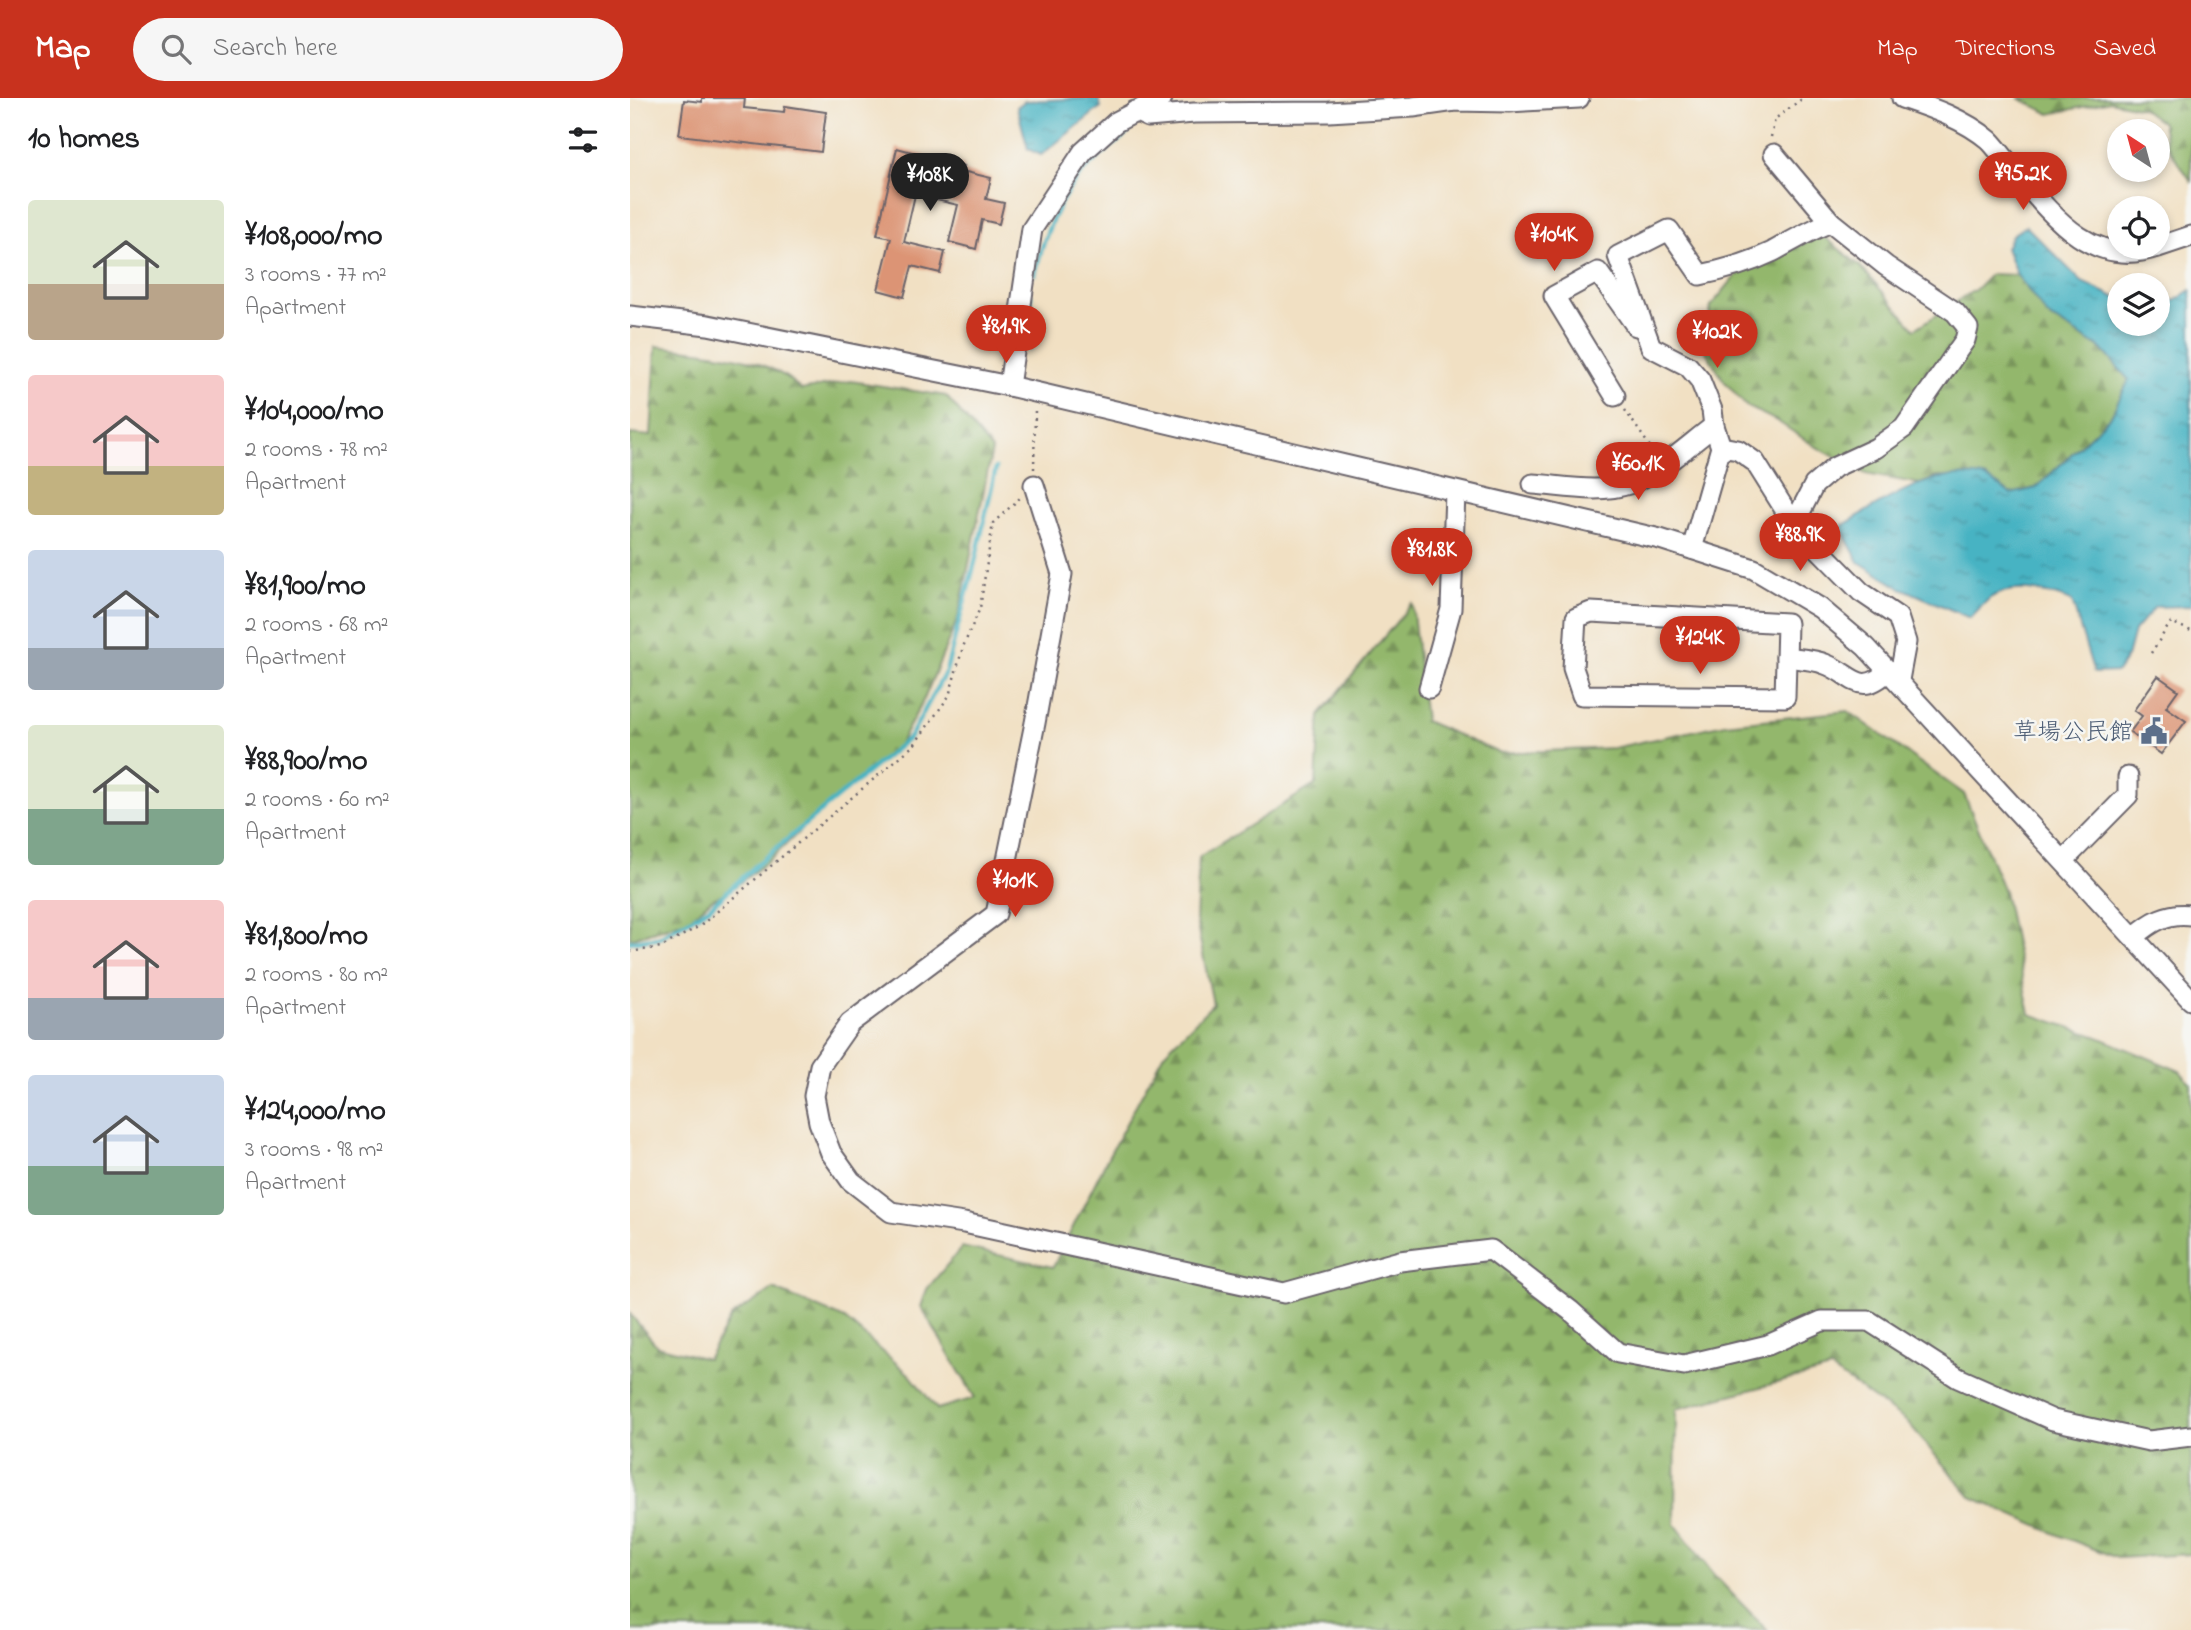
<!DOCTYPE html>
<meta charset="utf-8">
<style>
:root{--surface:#fff;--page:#f6f6f6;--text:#202124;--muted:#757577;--accent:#c8321e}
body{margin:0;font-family:"Indie Flower","Klee One",sans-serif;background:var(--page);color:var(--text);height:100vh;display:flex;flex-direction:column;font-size:26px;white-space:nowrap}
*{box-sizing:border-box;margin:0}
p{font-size:23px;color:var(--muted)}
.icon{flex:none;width:38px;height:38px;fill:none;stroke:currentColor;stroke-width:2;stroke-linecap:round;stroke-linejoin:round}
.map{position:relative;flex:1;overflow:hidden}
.sheet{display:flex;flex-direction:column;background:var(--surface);width:630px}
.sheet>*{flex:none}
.needle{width:46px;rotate:324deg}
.controls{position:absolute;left:1477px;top:21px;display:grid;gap:14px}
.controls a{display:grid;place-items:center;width:63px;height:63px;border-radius:50%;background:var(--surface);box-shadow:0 4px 10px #0003;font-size:35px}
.price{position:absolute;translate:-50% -60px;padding:0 16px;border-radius:24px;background:var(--accent);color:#fff;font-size:23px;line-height:46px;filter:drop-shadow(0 2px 4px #0008)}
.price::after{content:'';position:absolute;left:50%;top:42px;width:21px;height:16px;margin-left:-10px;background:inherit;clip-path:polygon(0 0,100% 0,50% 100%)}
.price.on{background:#222;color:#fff}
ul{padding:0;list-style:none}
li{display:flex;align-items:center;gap:21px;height:175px;padding:0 28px}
li span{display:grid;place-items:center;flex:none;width:196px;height:140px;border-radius:7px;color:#555}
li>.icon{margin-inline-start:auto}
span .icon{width:84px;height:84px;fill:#fffc;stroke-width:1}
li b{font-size:30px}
h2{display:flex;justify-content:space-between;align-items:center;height:84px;padding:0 28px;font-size:30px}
header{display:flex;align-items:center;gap:42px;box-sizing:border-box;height:98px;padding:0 35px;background:var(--accent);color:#fff}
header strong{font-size:33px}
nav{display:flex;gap:38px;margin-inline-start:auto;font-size:24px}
.search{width:490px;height:63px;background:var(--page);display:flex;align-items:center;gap:18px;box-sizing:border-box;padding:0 24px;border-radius:38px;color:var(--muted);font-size:26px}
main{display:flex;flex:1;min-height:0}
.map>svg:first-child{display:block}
.forest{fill:url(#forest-firs);stroke:#5a6c54;stroke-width:2}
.water{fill:url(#water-ripples);stroke:#346a7f;stroke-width:2}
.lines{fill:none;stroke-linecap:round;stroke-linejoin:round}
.stream{stroke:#47b3c3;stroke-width:4.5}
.building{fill:#dc9474}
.minor-casing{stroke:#6a646b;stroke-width:23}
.path{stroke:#6a646b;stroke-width:2.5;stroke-dasharray:2 5;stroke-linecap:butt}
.minor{stroke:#fff;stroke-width:19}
.labels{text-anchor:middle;stroke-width:5;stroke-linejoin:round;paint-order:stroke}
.service-label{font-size:24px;fill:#4e5e75;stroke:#f6f6f2;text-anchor:end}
</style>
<header>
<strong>Map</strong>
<div class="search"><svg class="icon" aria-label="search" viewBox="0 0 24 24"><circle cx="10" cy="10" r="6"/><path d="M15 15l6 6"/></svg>Search here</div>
<nav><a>Map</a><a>Directions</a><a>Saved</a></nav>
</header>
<main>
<section class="sheet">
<h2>10 homes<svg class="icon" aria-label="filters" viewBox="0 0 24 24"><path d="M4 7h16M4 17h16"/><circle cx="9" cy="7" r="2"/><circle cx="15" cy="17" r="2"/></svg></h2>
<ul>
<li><span style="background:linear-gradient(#dfe7d0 60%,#b9a48a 0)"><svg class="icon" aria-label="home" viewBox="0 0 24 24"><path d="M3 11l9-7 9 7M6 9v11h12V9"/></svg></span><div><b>¥108,000/mo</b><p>3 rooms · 77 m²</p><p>Apartment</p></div></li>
<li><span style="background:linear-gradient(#f6c9c9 65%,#c2b280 0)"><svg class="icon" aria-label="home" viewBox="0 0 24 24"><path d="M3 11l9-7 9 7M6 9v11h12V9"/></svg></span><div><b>¥104,000/mo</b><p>2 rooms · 78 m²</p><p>Apartment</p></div></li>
<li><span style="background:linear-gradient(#c9d6e8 70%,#9aa5b1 0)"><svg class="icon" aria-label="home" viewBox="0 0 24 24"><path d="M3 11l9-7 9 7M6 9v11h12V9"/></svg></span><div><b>¥81,900/mo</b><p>2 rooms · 68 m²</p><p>Apartment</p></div></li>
<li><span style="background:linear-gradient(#dfe7d0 60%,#7fa58c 0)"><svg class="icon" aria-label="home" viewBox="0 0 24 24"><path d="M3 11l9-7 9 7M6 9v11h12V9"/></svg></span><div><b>¥88,900/mo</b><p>2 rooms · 60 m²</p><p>Apartment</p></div></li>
<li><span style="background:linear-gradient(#f6c9c9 70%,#9aa5b1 0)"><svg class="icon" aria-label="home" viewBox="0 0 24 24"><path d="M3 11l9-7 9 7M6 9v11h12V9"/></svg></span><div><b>¥81,800/mo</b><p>2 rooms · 80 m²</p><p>Apartment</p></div></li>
<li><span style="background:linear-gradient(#c9d6e8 65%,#7fa58c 0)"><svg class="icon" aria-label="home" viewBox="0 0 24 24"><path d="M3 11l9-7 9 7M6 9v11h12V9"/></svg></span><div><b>¥124,000/mo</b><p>3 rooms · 98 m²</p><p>Apartment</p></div></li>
</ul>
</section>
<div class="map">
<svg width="1561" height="1532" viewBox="0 0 1561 1532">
<defs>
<pattern id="forest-firs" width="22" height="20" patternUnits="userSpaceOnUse" patternTransform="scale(1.75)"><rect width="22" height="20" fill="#93b76c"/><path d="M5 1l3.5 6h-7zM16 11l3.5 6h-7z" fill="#78945a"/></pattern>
<pattern id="water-ripples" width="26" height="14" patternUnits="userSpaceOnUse" patternTransform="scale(1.75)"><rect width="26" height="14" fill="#47b3c3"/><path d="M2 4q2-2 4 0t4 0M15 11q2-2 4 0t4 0" fill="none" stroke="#3b91a0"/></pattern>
</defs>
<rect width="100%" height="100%" fill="#f6f6f2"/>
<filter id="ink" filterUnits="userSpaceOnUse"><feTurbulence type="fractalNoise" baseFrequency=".0143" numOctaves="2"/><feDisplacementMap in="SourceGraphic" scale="14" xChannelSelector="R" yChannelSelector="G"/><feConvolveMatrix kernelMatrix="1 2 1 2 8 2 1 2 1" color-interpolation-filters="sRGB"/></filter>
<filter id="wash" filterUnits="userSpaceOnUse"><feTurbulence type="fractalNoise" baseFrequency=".00686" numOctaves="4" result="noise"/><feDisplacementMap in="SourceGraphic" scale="28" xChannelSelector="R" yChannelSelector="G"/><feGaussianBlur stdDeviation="1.57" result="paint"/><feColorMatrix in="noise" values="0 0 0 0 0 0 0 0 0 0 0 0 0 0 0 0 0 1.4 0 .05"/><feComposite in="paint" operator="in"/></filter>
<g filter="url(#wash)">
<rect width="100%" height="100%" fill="#f1e0c3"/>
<!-- forest -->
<g class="forest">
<polygon points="1388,0 1561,0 1561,83 1536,46 1532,25 1512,10 1480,3 1420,16"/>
<polygon points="1192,137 1230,168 1285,231 1346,191 1361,176 1387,177 1417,217 1472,251 1499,282 1481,318 1406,390 1381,396 1355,379 1307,379 1290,386 1236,376 1183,347 1147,323 1116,308 1094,283 1075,252 1081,208 1108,175"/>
<path d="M26,248C71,254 139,256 171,292L221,283L316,298L362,352L328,520L295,599L269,647L180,723L140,762L99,793L81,802L58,822L0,841V336L21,338Z"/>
<polygon points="782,505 795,623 869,655 983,650 1095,626 1218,613 1334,696 1374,793 1400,916 1468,939 1550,973 1561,986 1561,1456 1487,1460 1426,1436 1341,1399 1276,1323 1201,1271 1046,1311 1045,1426 1084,1477 1137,1532 0,1532 0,1216 27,1248 77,1261 101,1219 143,1191 215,1221 280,1277 307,1311 345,1300 291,1209 297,1191 332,1149 423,1169 478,1059 534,955 583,906 566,822 569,759 686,686 690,617"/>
</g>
<!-- water -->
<g class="water">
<polygon points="468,0 471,9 411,57 398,51 387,9 395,3"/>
<path d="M1396,128L1452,184L1489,201V226H1528V206L1546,202L1561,192V508L1525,509L1504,533L1497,559L1487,574L1464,575L1442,503C1418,494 1383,484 1360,500C1353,506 1346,514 1340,520L1269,489L1229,464L1210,429C1254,403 1299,370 1353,379C1362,381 1373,391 1381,396L1406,390L1481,318L1499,282L1472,251L1417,217L1387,177L1376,150L1382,137Z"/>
</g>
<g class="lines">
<!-- stream -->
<g class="stream">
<path d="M405,176C414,138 428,98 457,70C470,57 485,46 498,34"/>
<polyline points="400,251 401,198"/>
<polyline points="0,844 30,839 79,810 130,764 280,639 316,573 345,464 366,370"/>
</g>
</g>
<g id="blocks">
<!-- building -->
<g class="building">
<polygon points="72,0 115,0 114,10 154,14 155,8 196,14 191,54 49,37 54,2 72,4"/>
<polygon points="267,50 334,68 332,73 361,80 356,101 374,105 369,126 352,122 346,151 319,144 328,107 285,97 274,144 315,154 310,175 282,168 274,199 248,192 261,140 247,137"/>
<polygon points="1528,578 1548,592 1536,609 1556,623 1531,656 1500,634 1512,618 1504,612"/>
</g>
</g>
</g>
<g filter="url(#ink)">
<use href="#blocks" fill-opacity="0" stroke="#6a646b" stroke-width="2"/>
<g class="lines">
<defs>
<g id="minor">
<path d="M1272,0C1302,10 1334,21 1359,42C1366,49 1373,59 1380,67C1418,112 1460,173 1527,149"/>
<polyline points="505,13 518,19 564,15 699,14 783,9 825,3 879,4 949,0"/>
<polyline points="1144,56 1201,124 1256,168 1325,214 1338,230 1335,242 1274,330 1246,350 1205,369 1184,387 1164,426"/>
<polyline points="1528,149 1561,138"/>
<polyline points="0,218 78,227 379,288 1030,441 1124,471 1190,510 1236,549 1561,902"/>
<polyline points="379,288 402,131 453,54 486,24 532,0"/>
<polyline points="985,298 924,198 968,174 1006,228"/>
<polyline points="1091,349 1108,352 1125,364 1164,426 1231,494 1268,519 1276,544 1269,582"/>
<path d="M903,386C933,388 970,396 999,386C1031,374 1057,348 1084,328"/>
<polyline points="404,387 432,476 405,625 366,816 220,925 190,968 184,998 189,1024 201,1055 221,1083 261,1114 334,1125 654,1195 770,1163 861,1152 941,1213 988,1255 1054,1267 1138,1247 1192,1223 1239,1223 1328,1280 1423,1322 1519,1343 1561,1338"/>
<path d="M1062,451L1091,349L1084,328L1082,312L1070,282L1058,268L1021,249L988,158L1039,132L1070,177C1095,172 1119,165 1142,154C1162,143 1180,132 1201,124"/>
<polygon points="961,514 1157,525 1155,599 952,597 943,570 946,520"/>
<path d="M1156,559C1168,561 1184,561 1195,566C1223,576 1229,601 1259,572"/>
<polyline points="799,590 821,511 825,394"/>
<polyline points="1434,762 1498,697 1498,679"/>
<path d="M1504,839C1521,824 1537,814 1561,817"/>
</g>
</defs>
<!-- minor casing -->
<use href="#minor" class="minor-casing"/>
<!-- path -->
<g class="path">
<polyline points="1141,39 1145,21 1173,0"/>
<polyline points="995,312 1023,353"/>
<polyline points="404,371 405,311"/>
<polyline points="1521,555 1541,524 1561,533"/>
<polyline points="0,854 31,849 70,828 284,647 319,598 333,549 350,510 363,425 390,400"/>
</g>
<!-- minor -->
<use href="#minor" class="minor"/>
</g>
</g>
<!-- icons -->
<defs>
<symbol id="civic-bare" viewBox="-9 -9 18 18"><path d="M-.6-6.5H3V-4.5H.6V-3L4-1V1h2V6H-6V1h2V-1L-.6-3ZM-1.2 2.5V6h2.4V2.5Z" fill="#5c6f8a" stroke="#f6f6f2" stroke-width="2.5" paint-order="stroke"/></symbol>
</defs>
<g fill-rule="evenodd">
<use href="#civic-bare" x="1505" y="614" width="38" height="38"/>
</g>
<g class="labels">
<!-- service labels -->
<g class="service-label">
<text x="1503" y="641">草場公民館</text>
</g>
</g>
</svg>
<div class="controls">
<a><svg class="needle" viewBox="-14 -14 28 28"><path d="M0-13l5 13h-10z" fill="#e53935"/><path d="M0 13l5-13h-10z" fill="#757577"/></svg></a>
<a><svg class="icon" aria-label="locate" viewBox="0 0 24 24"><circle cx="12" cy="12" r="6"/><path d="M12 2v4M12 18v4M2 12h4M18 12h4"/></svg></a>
<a><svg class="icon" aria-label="layers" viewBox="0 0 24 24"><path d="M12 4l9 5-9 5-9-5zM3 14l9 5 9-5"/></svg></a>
</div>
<b class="price" style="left:1393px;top:114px">¥95.2K</b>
<b class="price on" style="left:300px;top:115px">¥108K</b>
<b class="price" style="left:924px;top:175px">¥104K</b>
<b class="price" style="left:376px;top:267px">¥81.9K</b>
<b class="price" style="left:1087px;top:272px">¥102K</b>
<b class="price" style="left:1008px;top:404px">¥60.1K</b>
<b class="price" style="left:1170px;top:475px">¥88.9K</b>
<b class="price" style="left:802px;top:490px">¥81.8K</b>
<b class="price" style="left:1070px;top:578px">¥124K</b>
<b class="price" style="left:385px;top:821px">¥101K</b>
</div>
</main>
